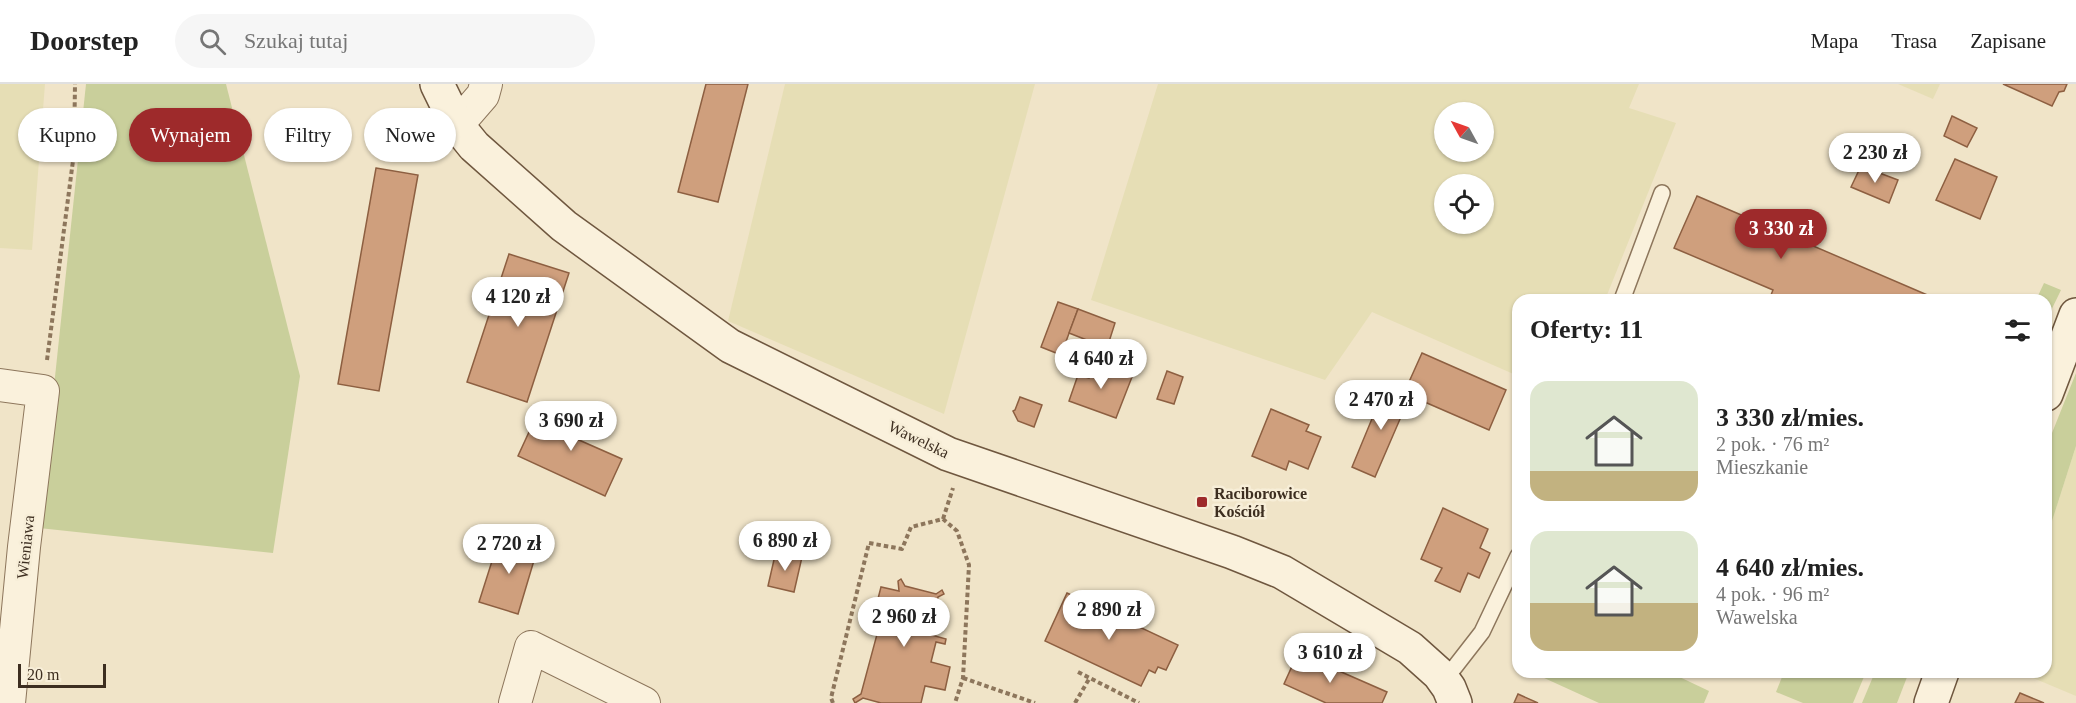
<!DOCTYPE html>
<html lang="pl">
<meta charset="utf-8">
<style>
:root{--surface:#fff;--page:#f6f6f6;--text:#222;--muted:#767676;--line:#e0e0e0;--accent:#9e2a2b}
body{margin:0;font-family:"Times New Roman",serif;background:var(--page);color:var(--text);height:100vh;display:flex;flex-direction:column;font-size:22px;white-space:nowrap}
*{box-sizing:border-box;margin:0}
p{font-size:20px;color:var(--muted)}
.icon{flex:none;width:33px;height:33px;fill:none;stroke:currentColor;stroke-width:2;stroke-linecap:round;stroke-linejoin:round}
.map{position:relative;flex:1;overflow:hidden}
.side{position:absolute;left:1512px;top:210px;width:540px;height:384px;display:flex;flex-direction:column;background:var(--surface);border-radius:18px;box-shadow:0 2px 4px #0004}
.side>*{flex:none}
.top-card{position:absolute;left:18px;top:24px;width:570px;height:54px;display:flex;gap:12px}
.needle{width:39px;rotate:310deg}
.buttons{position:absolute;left:1434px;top:18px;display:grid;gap:12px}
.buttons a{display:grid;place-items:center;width:60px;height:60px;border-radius:50%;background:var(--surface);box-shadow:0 2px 4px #0004;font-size:30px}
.scale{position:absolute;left:18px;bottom:15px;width:88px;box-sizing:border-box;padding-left:6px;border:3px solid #3d2e20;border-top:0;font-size:16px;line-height:21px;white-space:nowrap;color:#3d2e20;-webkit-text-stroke:4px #f7eed8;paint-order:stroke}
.price{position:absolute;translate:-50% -51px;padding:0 14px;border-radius:21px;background:#fff;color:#222;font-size:20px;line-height:39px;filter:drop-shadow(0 2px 3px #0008)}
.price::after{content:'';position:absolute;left:50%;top:36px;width:18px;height:14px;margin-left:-9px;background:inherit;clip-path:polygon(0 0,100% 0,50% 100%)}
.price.selected{background:var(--accent);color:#fff}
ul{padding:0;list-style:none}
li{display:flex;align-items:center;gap:18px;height:150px;padding:0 18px}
li span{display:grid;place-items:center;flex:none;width:168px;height:120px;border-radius:18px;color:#555}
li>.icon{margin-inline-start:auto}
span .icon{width:72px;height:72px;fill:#fffc;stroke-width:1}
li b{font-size:26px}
h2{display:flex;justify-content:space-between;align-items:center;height:72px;padding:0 18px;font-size:26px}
.tag{padding:0 21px;border-radius:27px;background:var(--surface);box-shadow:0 2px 4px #0004;font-size:21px;line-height:54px}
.tag.selected{background:var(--accent);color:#fff}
header{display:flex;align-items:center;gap:36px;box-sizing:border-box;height:84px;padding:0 30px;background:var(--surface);border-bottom:2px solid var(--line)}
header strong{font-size:28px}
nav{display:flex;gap:33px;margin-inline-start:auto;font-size:21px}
.search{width:420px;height:54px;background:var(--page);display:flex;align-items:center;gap:15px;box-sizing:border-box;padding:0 21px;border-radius:33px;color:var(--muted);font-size:22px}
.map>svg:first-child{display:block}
.farmland{fill:#e6deb5;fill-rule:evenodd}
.green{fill:#c9cf9b}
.building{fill:#cf9f7d;stroke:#8d5f41;stroke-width:1.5}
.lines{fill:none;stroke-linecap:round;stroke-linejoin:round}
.lane-casing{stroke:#8d765c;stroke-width:18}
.street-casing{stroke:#8d765c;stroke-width:34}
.secondary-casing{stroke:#6f573f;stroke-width:36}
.path{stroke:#8d765c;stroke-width:4;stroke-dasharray:4.5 3;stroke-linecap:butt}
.lane{stroke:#faf1dc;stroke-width:15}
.street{stroke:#faf1dc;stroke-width:32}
.secondary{stroke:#faf1dc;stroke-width:33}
.poi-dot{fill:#9e2a2b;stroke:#f7eed8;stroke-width:2}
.labels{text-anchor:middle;stroke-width:5;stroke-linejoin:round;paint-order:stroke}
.street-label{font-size:16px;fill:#3d2e20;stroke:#f7eed8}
.poi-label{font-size:16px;font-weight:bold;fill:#3d2e20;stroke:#f7eed8;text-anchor:start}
</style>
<header>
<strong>Doorstep</strong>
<div class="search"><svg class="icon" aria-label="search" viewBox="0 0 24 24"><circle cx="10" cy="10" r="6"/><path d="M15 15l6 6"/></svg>Szukaj tutaj</div>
<nav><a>Mapa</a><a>Trasa</a><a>Zapisane</a></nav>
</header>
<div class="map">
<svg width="2076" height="619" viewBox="0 0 2076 619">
<rect width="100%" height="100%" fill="#f0e4c8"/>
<!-- farmland -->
<g class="farmland">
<polygon points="0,0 45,0 32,166 0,164"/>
<polygon points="785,0 1035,0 944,330 728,237"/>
<path d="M1158,0H1639L1629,24L1676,39L1605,216H1518V292L1372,228L1325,296L1091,216ZM1484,28V68H1444V28ZM1484,100V140H1444V100Z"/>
<polygon points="1898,0 1940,0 1933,15"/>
<polygon points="2076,362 2076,612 2019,588 2046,588 2046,456"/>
</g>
<!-- green -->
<g class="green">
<polygon points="86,0 226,0 300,292 273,469 39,444"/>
<polygon points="2044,199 2061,206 2046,237 2046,216 2036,216"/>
<polygon points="2076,289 2076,362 2046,456 2046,364"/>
<polygon points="1531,588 1669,588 1709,607 1704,619 1599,619"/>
<polygon points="1784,588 1866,588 1853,619 1803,619 1776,608"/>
<polygon points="1875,588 1909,588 1897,619 1862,619"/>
</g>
<!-- building -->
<g class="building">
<polygon points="706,0 748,0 718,118 678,108"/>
<polygon points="2003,0 2067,0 2064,7 2059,8 2052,22"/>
<polygon points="1952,32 1977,44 1967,63 1944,52"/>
<polygon points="1955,75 1997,93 1980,135 1936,116"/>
<polygon points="1861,82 1898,96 1889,119 1851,103"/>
<polygon points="376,84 418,91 379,307 338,300"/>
<polygon points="1697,112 1939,216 1769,216 1773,206 1674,164"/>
<polygon points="509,170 569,189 527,318 467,298"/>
<polygon points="1058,218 1078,225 1061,271 1041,263"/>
<polygon points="1078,225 1115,239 1107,264 1069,249"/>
<polygon points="1422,269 1506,306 1489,346 1404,309"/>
<polygon points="1094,278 1132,293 1116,334 1069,317 1078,291 1089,294"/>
<polygon points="1167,287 1183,293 1174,320 1157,315"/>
<polygon points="1386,301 1410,312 1375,393 1352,383"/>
<polygon points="1020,313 1042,321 1034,343 1018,337 1013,327 1015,326"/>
<polygon points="574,318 592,327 579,356 622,375 605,412 518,372 535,335 560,347"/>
<polygon points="1271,325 1309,341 1306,347 1321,353 1308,385 1289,377 1286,386 1252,372"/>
<polygon points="1443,424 1488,445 1480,464 1490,469 1479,494 1468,489 1460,508 1435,497 1442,484 1421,475"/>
<polygon points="500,452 538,463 518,530 479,518"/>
<polygon points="776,467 802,473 794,508 768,502"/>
<polygon points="901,495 905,502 936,510 942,506 944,510 938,513 934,530 940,532 938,536 932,534 928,550 946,555 945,560 936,558 931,578 950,583 945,606 925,602 921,619 881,619 863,614 855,619 853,615 861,610 879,543 871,542 881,503 899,507 898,497"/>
<polygon points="1067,509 1178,561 1166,586 1158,583 1155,589 1149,586 1141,602 1045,557"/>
<polygon points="1298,569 1387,608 1382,619 1326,619 1284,600"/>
<polygon points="2020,609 2044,619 2015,619"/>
<polygon points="1518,610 1538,619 1514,619"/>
</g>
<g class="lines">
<defs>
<g id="lane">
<polyline points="1622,216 1662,109"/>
<polyline points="1439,590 1454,584 1482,548 1518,472"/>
</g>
<g id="street">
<polyline points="457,41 483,11 486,0"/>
<polyline points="0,301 43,307 24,463 9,619"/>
<polyline points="515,619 531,563 644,619"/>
</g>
<g id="secondary">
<polyline points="437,0 457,41 474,62 564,142 730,262 948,370 1232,468 1282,488 1410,564 1439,590 1449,604 1455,619"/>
<polyline points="2046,310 2076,231"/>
<polyline points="1931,619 1942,588"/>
</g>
</defs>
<!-- lane casing -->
<use href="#lane" class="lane-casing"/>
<!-- street casing -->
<use href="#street" class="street-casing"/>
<!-- secondary casing -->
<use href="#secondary" class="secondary-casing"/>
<!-- path -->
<g class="path">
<polyline points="47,276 74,69 75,0"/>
<polyline points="943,435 953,404"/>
<polyline points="1078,588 1139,619"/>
<polyline points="963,594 1035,619"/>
<polyline points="833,619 831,614 869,459 902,465 911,443 943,435 957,447 969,481 963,594 955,619"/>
<polyline points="1075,619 1089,595"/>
</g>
<!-- lane -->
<use href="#lane" class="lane"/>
<!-- street -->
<use href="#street" class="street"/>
<!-- secondary -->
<use href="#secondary" class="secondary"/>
</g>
<!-- markers -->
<rect class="poi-dot" x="1196" y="412" width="12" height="12" rx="3"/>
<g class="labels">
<!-- street labels -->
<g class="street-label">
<text transform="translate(919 355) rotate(26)" y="6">Wawelska</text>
<text transform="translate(25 463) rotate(-84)" y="6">Wieniawa</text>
</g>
<!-- poi labels -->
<g class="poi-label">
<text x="1214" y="415">Raciborowice<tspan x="1214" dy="18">Kościół</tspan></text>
</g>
</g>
</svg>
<div class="buttons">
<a><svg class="needle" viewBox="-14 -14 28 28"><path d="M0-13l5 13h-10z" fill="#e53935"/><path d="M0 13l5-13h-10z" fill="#767676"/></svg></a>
<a><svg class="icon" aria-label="locate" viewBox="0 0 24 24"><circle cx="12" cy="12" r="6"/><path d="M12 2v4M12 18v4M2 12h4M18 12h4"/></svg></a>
</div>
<div class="scale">20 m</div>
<b class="price" style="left:1875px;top:100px">2 230 zł</b>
<b class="price selected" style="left:1781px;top:176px">3 330 zł</b>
<b class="price" style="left:518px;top:244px">4 120 zł</b>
<b class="price" style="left:1101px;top:306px">4 640 zł</b>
<b class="price" style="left:1381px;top:347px">2 470 zł</b>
<b class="price" style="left:571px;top:368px">3 690 zł</b>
<b class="price" style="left:785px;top:488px">6 890 zł</b>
<b class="price" style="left:509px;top:491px">2 720 zł</b>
<b class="price" style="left:1109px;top:557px">2 890 zł</b>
<b class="price" style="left:904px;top:564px">2 960 zł</b>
<b class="price" style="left:1330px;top:600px">3 610 zł</b>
<div class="top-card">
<a class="tag">Kupno</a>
<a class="tag selected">Wynajem</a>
<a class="tag">Filtry</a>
<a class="tag">Nowe</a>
</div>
<section class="side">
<h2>Oferty: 11<svg class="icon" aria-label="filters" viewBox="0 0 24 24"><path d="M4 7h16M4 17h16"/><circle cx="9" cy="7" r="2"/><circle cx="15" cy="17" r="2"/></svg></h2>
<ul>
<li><span style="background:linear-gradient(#dfe7d0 75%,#c2b280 0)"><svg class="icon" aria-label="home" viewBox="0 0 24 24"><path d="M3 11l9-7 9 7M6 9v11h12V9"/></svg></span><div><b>3 330 zł/mies.</b><p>2 pok. · 76 m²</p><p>Mieszkanie</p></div></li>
<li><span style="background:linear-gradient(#dfe7d0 60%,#c2b280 0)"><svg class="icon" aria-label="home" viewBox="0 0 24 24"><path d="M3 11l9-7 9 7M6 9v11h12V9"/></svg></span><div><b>4 640 zł/mies.</b><p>4 pok. · 96 m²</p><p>Wawelska</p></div></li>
</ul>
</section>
</div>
